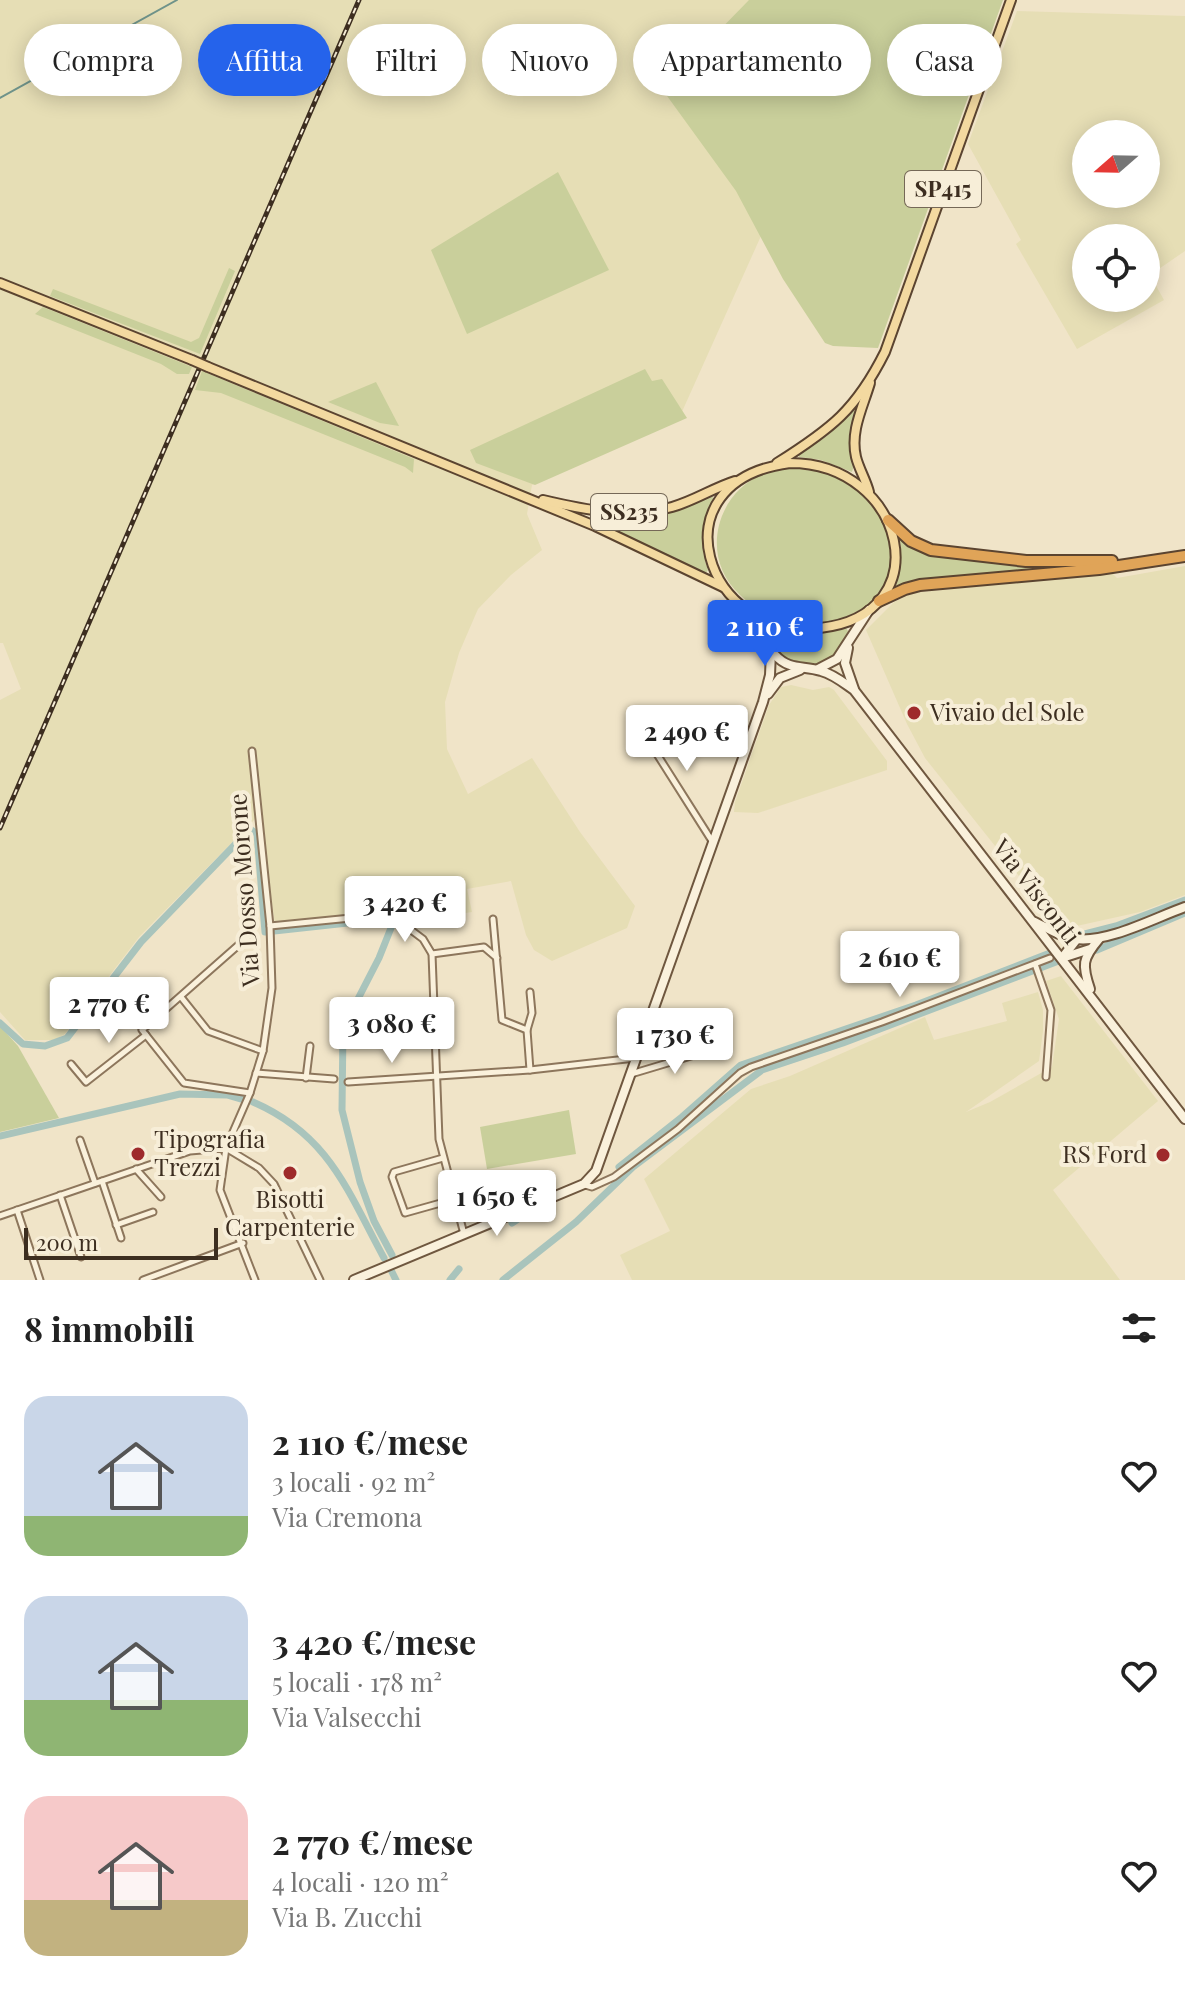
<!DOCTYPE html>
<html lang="it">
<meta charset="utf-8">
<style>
:root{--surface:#fff;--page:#f2f2f2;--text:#222;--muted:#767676;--accent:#2563eb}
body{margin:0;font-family:"Playfair Display",serif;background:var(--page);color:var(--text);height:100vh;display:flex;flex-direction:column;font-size:30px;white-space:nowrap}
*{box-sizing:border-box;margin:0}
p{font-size:26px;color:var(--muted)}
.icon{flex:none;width:44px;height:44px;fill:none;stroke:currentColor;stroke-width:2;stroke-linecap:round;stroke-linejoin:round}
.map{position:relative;height:1280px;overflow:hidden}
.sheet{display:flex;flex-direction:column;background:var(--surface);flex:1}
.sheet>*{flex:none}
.banner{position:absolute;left:24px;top:24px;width:1138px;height:72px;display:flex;gap:16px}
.needle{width:52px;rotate:250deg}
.buttons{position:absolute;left:1072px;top:120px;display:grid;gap:16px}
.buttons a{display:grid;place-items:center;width:88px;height:88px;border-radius:50%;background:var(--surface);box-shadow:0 4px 20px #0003;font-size:40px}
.scale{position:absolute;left:24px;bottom:20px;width:194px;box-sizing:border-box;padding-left:8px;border:4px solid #3d2e20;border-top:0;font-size:22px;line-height:28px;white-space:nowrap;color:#3d2e20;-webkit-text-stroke:6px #f7eed8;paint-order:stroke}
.price{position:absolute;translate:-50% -68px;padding:0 18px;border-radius:8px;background:#fff;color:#222;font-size:26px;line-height:52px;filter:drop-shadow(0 2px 4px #0008)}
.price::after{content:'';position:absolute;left:50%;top:48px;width:24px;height:18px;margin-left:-12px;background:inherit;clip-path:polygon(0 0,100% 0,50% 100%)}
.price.current{background:var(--accent);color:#fff}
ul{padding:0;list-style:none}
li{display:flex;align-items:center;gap:24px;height:200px;padding:0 24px}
li span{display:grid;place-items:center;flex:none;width:224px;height:160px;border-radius:24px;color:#555}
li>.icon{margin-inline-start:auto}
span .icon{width:96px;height:96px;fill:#fffc;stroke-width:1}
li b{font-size:34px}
h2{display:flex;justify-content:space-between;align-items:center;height:96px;padding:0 24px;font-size:34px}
.pill{padding:0 28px;border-radius:36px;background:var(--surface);box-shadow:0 4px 20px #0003;font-size:28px;line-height:72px}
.pill.current{background:var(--accent);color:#fff}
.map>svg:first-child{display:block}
.farmland{fill:#e6deb5;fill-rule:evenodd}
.green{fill:#c9cf9b}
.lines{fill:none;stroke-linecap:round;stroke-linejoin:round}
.stream{stroke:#6f938a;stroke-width:2}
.canal{stroke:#a9c4bc;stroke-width:7}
.street-casing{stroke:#8d765c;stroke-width:9}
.secondary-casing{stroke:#6f573f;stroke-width:12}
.primary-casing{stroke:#5b4430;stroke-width:12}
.highway-casing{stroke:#5b4430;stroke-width:14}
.street{stroke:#faf1dc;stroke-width:5}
.secondary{stroke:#faf1dc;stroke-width:8}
.primary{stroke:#f3d9a0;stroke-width:8}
.highway{stroke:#e0a458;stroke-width:10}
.rail-casing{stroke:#3d2e20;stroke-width:5}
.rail{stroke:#f7eed8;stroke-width:2;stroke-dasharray:6;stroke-linecap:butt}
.primary-bridge-casing{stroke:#5b4430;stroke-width:12;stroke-linecap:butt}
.primary-bridge{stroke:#f3d9a0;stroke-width:8}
.poi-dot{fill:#9e2a2b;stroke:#f7eed8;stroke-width:3}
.labels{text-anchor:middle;stroke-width:8;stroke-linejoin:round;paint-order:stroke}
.shield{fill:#f7eed8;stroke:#756857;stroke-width:2}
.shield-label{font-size:22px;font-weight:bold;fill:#3d2e20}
.poi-label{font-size:24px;fill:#3d2e20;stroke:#f7eed8;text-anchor:start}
.street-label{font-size:24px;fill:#3d2e20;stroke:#f7eed8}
</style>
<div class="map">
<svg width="1185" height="1280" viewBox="0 0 1185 1280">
<rect width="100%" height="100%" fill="#f0e4c8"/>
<!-- farmland -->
<g class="farmland">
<polygon points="0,0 867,0 681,414 532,485 527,514 542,550 511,575 478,609 459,653 445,702 447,749 468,794 532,758 580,832 635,906 627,928 552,961 534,950 526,935 511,881 467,889 472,912 409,922 402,916 384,913 275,924 259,815 139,937 65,1034 55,1040 25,1040 0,1012 0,700 21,689 3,643 0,643"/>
<path d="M1017,11L1185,16V251L1150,275L1164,300L1077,349L1016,244L1021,240L968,144ZM1086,134H1146V194H1086ZM1086,238H1146V298H1086Z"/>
<polygon points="1185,566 1185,895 1140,912 1072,927 1046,910 925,758 907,724 866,630 894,602 912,593 1112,573 1117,578"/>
<polygon points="791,685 813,690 829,687 834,690 887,761 887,770 758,813 734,812 735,802 769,705 781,687"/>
<polygon points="1061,976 1158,1101 1053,1190 1120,1280 632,1280 620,1255 670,1231 644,1179 751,1089 790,1076 925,1017 934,1040 1007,1021 1002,1003 1038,992 1043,1010 1043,1031 1039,1061 966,1112 990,1102 1052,1067 1059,1019 1046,981"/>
</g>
<!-- green -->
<g class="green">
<polygon points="749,0 1003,0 878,348 833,346 825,343 783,279 736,191 662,89"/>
<polygon points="558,172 609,270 467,334 431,250"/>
<polygon points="229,268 235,271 200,354 50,296 53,289 191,342 199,338"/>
<polygon points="43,307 192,367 189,374 177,374 161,364 35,314"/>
<polygon points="645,369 652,381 662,379 687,418 535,485 476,463 470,450"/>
<polygon points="202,371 414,459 413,473 405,467 221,393 195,390"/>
<polygon points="376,382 399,426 380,423 328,402"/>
<polygon points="853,410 856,412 850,439 854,465 852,472 821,460 799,457 799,454 827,436"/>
<path d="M804,468C822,469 834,476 849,484C854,487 861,489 865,493C896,514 902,569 878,597C873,603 865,607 858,611C819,633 772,625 740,595C697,556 717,485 774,470C783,468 794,468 804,468Z"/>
<path d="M712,496L714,500C700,522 699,546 708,570L705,574L591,521L597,517L659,514Z"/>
<polygon points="900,537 912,547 930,555 1043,567 1045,570 896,587 901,560"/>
<path d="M767,624L799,633L846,628L848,631C845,639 843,648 837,654C809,683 772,654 762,625Z"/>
<polygon points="0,1026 18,1046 59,1118 0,1132"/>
<polygon points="569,1110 576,1154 487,1169 480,1127"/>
</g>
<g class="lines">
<!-- stream -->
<polyline class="stream" points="0,98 177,0"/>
<!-- canal -->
<g class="canal">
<polyline points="1077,936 1116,926 1185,900"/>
<polyline points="1097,950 1185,913"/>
<polyline points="0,1023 23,1044 45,1046 67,1038 141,942 250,829 257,834 265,932 375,920 390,922 391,928 379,958 343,1028 342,1110 360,1182 374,1221 392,1255"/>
<path d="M253,1102C329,1135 347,1190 384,1258"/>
<polyline points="0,1136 180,1094 227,1095 244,1100"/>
<polyline points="619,1167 682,1117 741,1065 916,1005 1050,953"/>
<polyline points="512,1223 521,1217 544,1214"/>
<polyline points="391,1270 396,1280"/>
<polyline points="450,1280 459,1269"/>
<polyline points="503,1280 576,1222 633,1167 762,1070 843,1043 1056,962"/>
</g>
<defs>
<g id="street">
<polyline points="636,721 712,841"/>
<polyline points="252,751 270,926 272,988 263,1051 250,1093 226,1148 220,1190 255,1280"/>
<polyline points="493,919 502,1020 527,1030"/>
<polyline points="270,926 381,915 395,918 423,939 432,954 439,1139 464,1234"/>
<polyline points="432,954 484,947 497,958"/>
<polyline points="1035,964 1051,1010 1046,1077"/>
<polyline points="181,997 208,1031 263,1051"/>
<polyline points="362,1034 417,1031 417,1020 436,1019"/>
<polyline points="71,1064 86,1082 146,1035"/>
<polyline points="530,1070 527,1030 532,1013 530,992"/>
<polyline points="256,1073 334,1079"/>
<polyline points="631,1074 711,1050"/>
<polyline points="306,1078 310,1046"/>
<polyline points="348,1082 530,1070 635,1058"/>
<polyline points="250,1093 184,1083 142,1030 251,934"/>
<polyline points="80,1140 95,1183"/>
<polyline points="443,1158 394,1172 392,1177 405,1213 455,1199"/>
<polyline points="136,1169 161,1197"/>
<polyline points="102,1181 121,1238"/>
<polyline points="585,1185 592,1187 614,1177 678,1129 740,1073 751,1067 882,1022 1050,958"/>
<polyline points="60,1195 81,1257"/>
<polyline points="17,1210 40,1280"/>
<polyline points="0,1216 190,1151 226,1148 259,1168 274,1184 320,1280"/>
<polyline points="116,1225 153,1212"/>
<polyline points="143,1280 243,1243"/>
</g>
<g id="secondary">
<path d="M750,611C757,625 763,643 775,655C790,671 803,665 821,671C833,674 844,683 854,690L1185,1119"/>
<polyline points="848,648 845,663 854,689"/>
<polyline points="818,669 837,659 869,610"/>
<polyline points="768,694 780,678 800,670"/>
<path d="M1035,922C1049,929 1061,937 1076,939C1108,943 1154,918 1185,907"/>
<polyline points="1062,958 1090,949"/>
<polyline points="1062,958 1077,939"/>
<path d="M1090,989C1082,965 1082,959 1099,939"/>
<polyline points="354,1280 584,1184 596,1171 763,702 770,675 771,651"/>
</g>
<g id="primary">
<polyline points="0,283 192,360"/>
<polyline points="208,367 595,526 723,587"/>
<path d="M777,463C831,429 856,410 885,352L1011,0"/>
<path d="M790,463C906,463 941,615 820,628C705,641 652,481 790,463Z"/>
<path d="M869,492C866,480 859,469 856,457C850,431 863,407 870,383"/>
<path d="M543,500C585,510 629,519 672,507C694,501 713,488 735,481"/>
</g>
<g id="highway">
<polyline points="888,520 911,541 931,550 1026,561 1112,561"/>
<polyline points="879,601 905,589 920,585 1099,569 1185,556"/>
</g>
</defs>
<!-- street casing -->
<use href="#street" class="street-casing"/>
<!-- secondary casing -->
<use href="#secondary" class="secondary-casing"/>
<!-- primary casing -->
<use href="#primary" class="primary-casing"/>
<!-- highway casing -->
<use href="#highway" class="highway-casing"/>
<!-- street -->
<use href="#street" class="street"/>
<!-- secondary -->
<use href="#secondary" class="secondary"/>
<!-- primary -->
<use href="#primary" class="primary"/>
<!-- highway -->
<use href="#highway" class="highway"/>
<defs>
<polyline id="rail" points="0,828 359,0"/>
</defs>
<!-- rail casing -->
<use href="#rail" class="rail-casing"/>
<!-- rail -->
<use href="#rail" class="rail"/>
<defs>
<polyline id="primary-bridge" points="192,360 208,367"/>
</defs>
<!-- primary-bridge casing -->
<use href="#primary-bridge" class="primary-bridge-casing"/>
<!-- primary-bridge -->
<use href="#primary-bridge" class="primary-bridge"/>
</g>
<!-- markers -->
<g class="poi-dot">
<circle cx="914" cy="713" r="8"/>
<circle cx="138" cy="1154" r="8"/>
<circle cx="1163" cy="1155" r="8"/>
<circle cx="290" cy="1173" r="8"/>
</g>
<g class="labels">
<!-- shield labels -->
<g class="shield">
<rect x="905" y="171" width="76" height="36" rx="6"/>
<rect x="591" y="494" width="76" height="36" rx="6"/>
</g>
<g class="shield-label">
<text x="943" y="197">SP415</text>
<text x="629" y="520">SS235</text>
</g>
<!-- poi labels -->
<g class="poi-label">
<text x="930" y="721">Vivaio del Sole</text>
<text x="154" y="1148">Tipografia<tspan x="154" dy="28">Trezzi</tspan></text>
<text x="1147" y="1163" text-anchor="end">RS Ford</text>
<text x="290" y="1208" text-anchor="middle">Bisotti<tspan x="290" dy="28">Carpenterie</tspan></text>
</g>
<!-- street labels -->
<g class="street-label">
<text transform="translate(245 890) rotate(-94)" y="8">Via Dosso Morone</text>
<text transform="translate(1036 892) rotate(52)" y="8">Via Visconti</text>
</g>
</g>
</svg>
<div class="buttons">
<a><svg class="needle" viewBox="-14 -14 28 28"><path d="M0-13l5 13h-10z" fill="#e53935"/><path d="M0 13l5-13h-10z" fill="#767676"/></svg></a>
<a><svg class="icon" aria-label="locate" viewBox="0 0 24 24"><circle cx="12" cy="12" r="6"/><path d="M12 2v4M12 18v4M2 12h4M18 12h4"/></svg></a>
</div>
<div class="scale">200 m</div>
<b class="price current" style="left:765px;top:668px">2 110 €</b>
<b class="price" style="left:687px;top:773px">2 490 €</b>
<b class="price" style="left:405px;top:944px">3 420 €</b>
<b class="price" style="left:900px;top:999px">2 610 €</b>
<b class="price" style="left:109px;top:1045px">2 770 €</b>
<b class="price" style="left:392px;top:1065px">3 080 €</b>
<b class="price" style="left:675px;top:1076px">1 730 €</b>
<b class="price" style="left:497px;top:1238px">1 650 €</b>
<div class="banner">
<a class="pill">Compra</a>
<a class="pill current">Affitta</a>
<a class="pill">Filtri</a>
<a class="pill">Nuovo</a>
<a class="pill">Appartamento</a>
<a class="pill">Casa</a>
</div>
</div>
<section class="sheet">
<h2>8 immobili<svg class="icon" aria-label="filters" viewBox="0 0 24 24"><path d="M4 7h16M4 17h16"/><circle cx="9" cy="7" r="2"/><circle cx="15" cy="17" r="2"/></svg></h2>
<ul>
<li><span style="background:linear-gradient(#c9d6e8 75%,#8fb573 0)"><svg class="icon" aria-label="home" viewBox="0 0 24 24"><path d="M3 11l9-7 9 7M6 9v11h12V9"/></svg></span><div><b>2 110 €/mese</b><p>3 locali · 92 m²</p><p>Via Cremona</p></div><svg class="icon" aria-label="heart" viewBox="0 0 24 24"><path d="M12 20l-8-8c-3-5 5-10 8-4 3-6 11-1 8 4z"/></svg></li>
<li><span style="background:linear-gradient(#c9d6e8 65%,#8fb573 0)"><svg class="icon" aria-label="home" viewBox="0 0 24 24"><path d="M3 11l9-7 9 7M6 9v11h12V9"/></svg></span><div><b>3 420 €/mese</b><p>5 locali · 178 m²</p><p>Via Valsecchi</p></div><svg class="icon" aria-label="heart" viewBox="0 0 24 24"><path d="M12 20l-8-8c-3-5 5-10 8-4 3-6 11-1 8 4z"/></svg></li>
<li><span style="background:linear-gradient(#f6c9c9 65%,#c2b280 0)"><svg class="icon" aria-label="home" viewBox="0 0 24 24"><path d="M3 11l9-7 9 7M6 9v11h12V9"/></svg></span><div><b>2 770 €/mese</b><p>4 locali · 120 m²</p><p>Via B. Zucchi</p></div><svg class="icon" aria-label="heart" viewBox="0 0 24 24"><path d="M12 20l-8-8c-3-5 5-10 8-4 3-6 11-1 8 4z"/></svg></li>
</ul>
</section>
